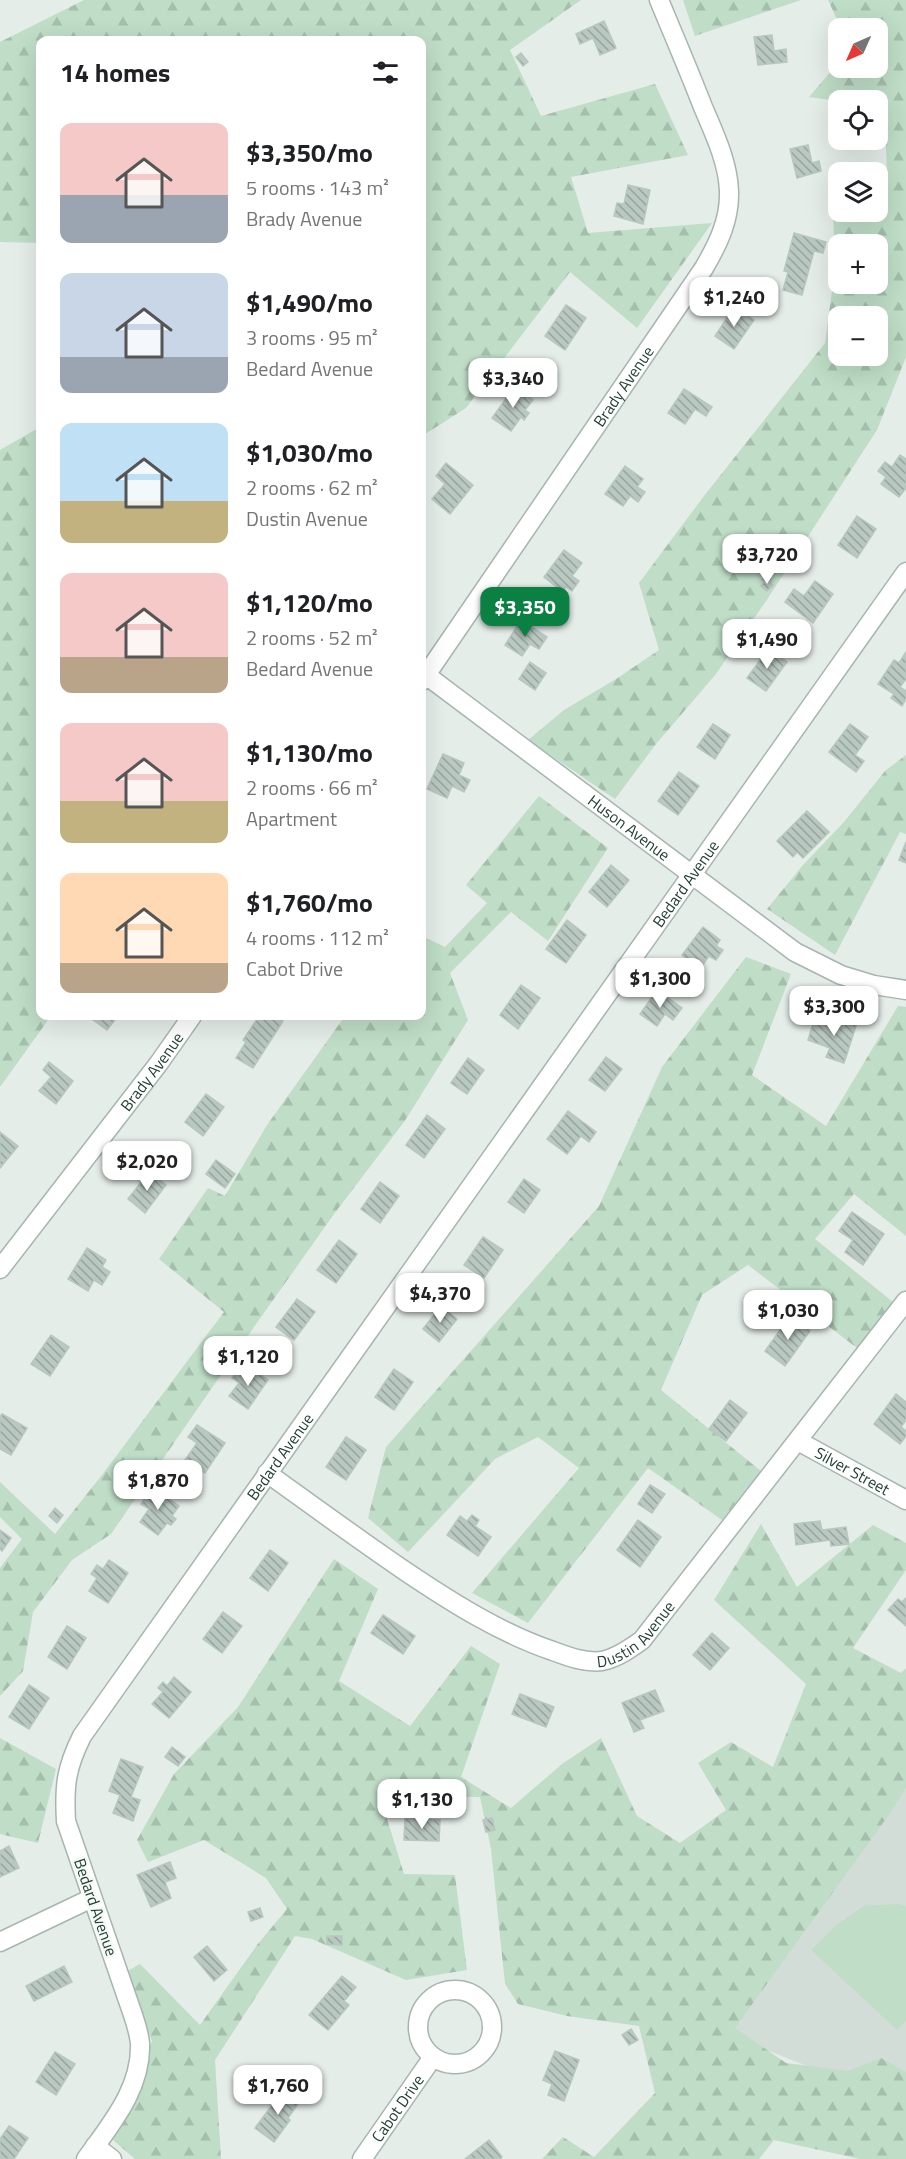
<!DOCTYPE html>
<meta charset="utf-8">
<style>
:root{--surface:#fff;--page:#f2f2f2;--text:#202124;--muted:#757577;--accent:#0b8043}
body{margin:0;font-family:"Titillium Web",sans-serif;background:var(--page);color:var(--text);height:100vh;display:flex;flex-direction:column;font-size:22px;white-space:nowrap}
*{box-sizing:border-box;margin:0}
p{font-size:20px;color:var(--muted)}
.icon{flex:none;width:33px;height:33px;fill:none;stroke:currentColor;stroke-width:2;stroke-linecap:round;stroke-linejoin:round}
.map{position:relative;flex:1;overflow:hidden}
.drawer{position:absolute;left:36px;top:36px;width:390px;height:984px;display:flex;flex-direction:column;background:var(--surface);border-radius:12px;box-shadow:0 6px 24px #0002}
.drawer>*{flex:none}
.needle{width:39px;rotate:225deg}
.fabs{position:absolute;left:828px;top:18px;display:grid;gap:12px}
.fabs a{display:grid;place-items:center;width:60px;height:60px;border-radius:12px;background:var(--surface);box-shadow:0 6px 24px #0002;font-size:30px}
.price{position:absolute;translate:-50% -51px;padding:0 14px;border-radius:12px;background:#fff;color:#222;font-size:20px;line-height:39px;filter:drop-shadow(0 2px 3px #0008)}
.price::after{content:'';position:absolute;left:50%;top:36px;width:18px;height:14px;margin-left:-9px;background:inherit;clip-path:polygon(0 0,100% 0,50% 100%)}
.price.active{background:var(--accent);color:#fff}
ul{padding:0;list-style:none}
li{display:flex;align-items:center;gap:18px;height:150px;padding:0 24px}
li span{display:grid;place-items:center;flex:none;width:168px;height:120px;border-radius:12px;color:#555}
li>.icon{margin-inline-start:auto}
span .icon{width:72px;height:72px;fill:#fffc;stroke-width:1}
li b{font-size:26px}
h2{display:flex;justify-content:space-between;align-items:center;height:72px;padding:0 24px;font-size:26px}
.map>svg:first-child{display:block}
.built{fill:#d3ddd8}
.forest{fill:url(#forest-firs);fill-rule:evenodd}
.pitch{fill:#bfddc7}
.building{fill:url(#building-back-hatch);stroke:#b7c7c0;stroke-width:1.5}
.lines{fill:none;stroke-linecap:round;stroke-linejoin:round}
.street-casing{stroke:#a7b5b0;stroke-width:21}
.street{stroke:#fff;stroke-width:18}
.labels{text-anchor:middle;stroke-width:5;stroke-linejoin:round;paint-order:stroke}
.street-label{font-size:16px;fill:#243f37;stroke:#f5faf7}
</style>
<div class="map">
<svg width="906" height="2159" viewBox="0 0 906 2159">
<defs>
<pattern id="forest-firs" width="22" height="20" patternUnits="userSpaceOnUse" patternTransform="scale(1.5)"><rect width="22" height="20" fill="#bfddc7"/><path d="M5 1l3.5 6h-7zM16 11l3.5 6h-7z" fill="#a4bfac"/></pattern>
<pattern id="building-back-hatch" width="6" height="6" patternUnits="userSpaceOnUse" patternTransform="scale(1.5)"><rect width="6" height="6" fill="#bac8c2"/><path d="M-1 5l2 2M0 0l6 6M5-1l2 2" fill="none" stroke="#97a49e"/></pattern>
</defs>
<rect width="100%" height="100%" fill="#e5ede9"/>
<!-- built -->
<polygon class="built" points="906,1745 906,2105 718,2031"/>
<!-- forest -->
<g class="forest">
<polygon points="84,0 581,0 510,50 541,116 655,84 688,155 571,177 588,233 712,223 637,328 570,272 466,408 422,436 422,40 40,40 40,243 0,242 0,42"/>
<polygon points="683,0 801,0 695,36"/>
<path d="M828,0H906V357L877,430L768,598L716,674L656,744L615,799L528,740L564,710L616,679L659,650L639,583L704,496L825,343L835,268L833,211L838,207V212H878V178L887,171L884,107L878,106V100L838,101L809,97L838,63V68H878V28H841ZM838,244H878V284H838ZM838,316H878V356H838Z"/>
<polygon points="40,427 40,1016 51,1016 0,1087 0,450"/>
<polygon points="906,755 906,834 900,832 835,955 767,909 803,865 844,822 885,771"/>
<polygon points="539,796 608,848 548,941 511,912 450,973 468,1020 404,1122 334,1214 254,1327 111,1534 72,1560 33,1612 23,1671 0,1696 0,1568 22,1539 0,1517 0,1482 55,1534 102,1475 224,1312 159,1259 208,1188 225,1196 267,1125 345,1016 422,1016 422,936 445,947 487,903 466,885"/>
<polygon points="746,957 791,974 752,1075 826,1126 898,1006 906,1007 906,1236 854,1194 815,1239 893,1302 857,1348 748,1265 702,1295 661,1390 761,1471 722,1520 648,1468 528,1623 472,1593 579,1468 538,1437 495,1459 408,1552 368,1518 386,1447 599,1206 662,1067"/>
<polygon points="761,1524 797,1587 873,1525 906,1543 906,1570 853,1648 901,1673 906,1668 906,1788 888,1816 735,2028 786,2063 848,2071 881,2058 906,2072 906,2159 860,2159 774,2140 759,2159 542,2159 563,2137 594,2157 655,2093 639,2026 567,2016 518,2004 505,1984 491,1849 480,1797 380,1796 404,1874 455,1875 467,1970 406,1980 312,1939 295,1936 215,2060 221,2159 135,2159 113,2140 152,2041 126,1972 140,1964 200,2025 257,1945 287,1909 266,1878 204,1840 148,1862 137,1840 174,1774 238,1707 334,1559 378,1589 339,1681 410,1726 471,1646 500,1664 461,1777 511,1808 562,1764 601,1738 637,1816 680,1843 726,1810 698,1763 731,1742 773,1767 806,1684 714,1600"/>
<polygon points="0,1738 56,1769 38,1843 0,1834"/>
</g>
<!-- pitch -->
<polygon class="pitch" points="899,1904 906,1906 906,2021 897,2030 811,1950 836,1925 864,1906"/>
<!-- building -->
<g class="building">
<polygon points="604,21 616,48 600,55 593,38 580,44 576,34"/>
<polygon points="772,35 774,51 786,49 787,62 758,65 754,37"/>
<polygon points="521,53 528,62 523,66 516,57"/>
<polygon points="808,145 812,163 819,161 821,171 797,178 790,149"/>
<polygon points="628,185 650,190 643,224 614,216 617,203 624,204"/>
<polygon points="794,233 826,242 823,253 814,251 802,295 783,290 788,272 784,271"/>
<polygon points="566,305 586,318 565,350 545,336"/>
<polygon points="734,307 754,320 734,349 715,336"/>
<polygon points="515,386 533,400 525,410 529,413 524,420 521,417 511,431 492,418"/>
<polygon points="684,389 712,407 706,416 695,409 685,424 668,413"/>
<polygon points="900,455 906,459 906,488 899,497 881,484 886,477 878,471 885,462 892,467"/>
<polygon points="446,463 473,485 450,514 432,499 445,484 436,476"/>
<polygon points="625,466 643,479 637,487 645,492 638,502 630,496 623,506 605,494"/>
<polygon points="857,516 876,529 857,558 838,545"/>
<polygon points="564,550 582,563 572,576 579,581 572,591 566,587 562,591 544,577"/>
<polygon points="767,579 773,585 767,591 761,586"/>
<polygon points="815,581 833,594 813,623 785,602 794,589 804,596"/>
<polygon points="521,620 547,637 539,649 530,644 522,656 505,645"/>
<polygon points="769,648 787,662 766,691 747,678"/>
<polygon points="906,652 906,679 900,687 906,691 906,699 902,706 891,698 894,694 878,684 894,660 899,663"/>
<polygon points="530,662 546,673 535,690 519,679"/>
<polygon points="713,724 730,735 715,759 697,747"/>
<polygon points="850,724 868,737 855,755 864,761 856,772 829,752"/>
<polygon points="443,754 464,763 459,775 470,780 464,792 452,786 447,798 427,789"/>
<polygon points="679,772 699,786 678,815 658,801"/>
<polygon points="807,811 829,832 803,858 797,852 793,857 777,841"/>
<polygon points="906,842 906,863 899,860"/>
<polygon points="611,865 629,880 607,907 589,892"/>
<polygon points="567,920 586,935 566,963 546,949"/>
<polygon points="703,927 720,940 716,946 723,950 716,960 709,956 700,969 682,955"/>
<polygon points="521,985 540,998 518,1029 500,1015"/>
<polygon points="657,990 682,1008 673,1020 665,1014 657,1026 640,1014"/>
<polygon points="90,1016 118,1016 107,1030 89,1017"/>
<polygon points="259,1016 274,1016 283,1021 253,1068 236,1058 246,1042 243,1040"/>
<polygon points="815,1017 837,1024 839,1017 857,1023 844,1063 826,1057 830,1048 808,1040"/>
<polygon points="606,1057 622,1069 605,1091 589,1080"/>
<polygon points="468,1058 484,1070 467,1094 451,1083"/>
<polygon points="49,1062 73,1081 56,1104 39,1091 51,1077 43,1070"/>
<polygon points="206,1094 224,1107 203,1136 185,1122"/>
<polygon points="568,1111 596,1132 589,1142 581,1136 567,1154 547,1139"/>
<polygon points="427,1115 445,1129 424,1158 406,1145"/>
<polygon points="0,1132 18,1146 0,1168"/>
<polygon points="216,1160 235,1174 225,1188 206,1174"/>
<polygon points="149,1172 166,1185 145,1213 128,1199"/>
<polygon points="524,1179 540,1190 524,1213 508,1202"/>
<polygon points="380,1182 399,1196 380,1223 361,1209"/>
<polygon points="852,1212 884,1234 863,1265 845,1252 853,1240 839,1231"/>
<polygon points="483,1237 503,1250 484,1278 464,1265"/>
<polygon points="339,1240 357,1254 336,1283 317,1270"/>
<polygon points="87,1248 106,1260 102,1267 110,1272 102,1285 94,1280 88,1291 68,1279"/>
<polygon points="297,1299 315,1312 294,1340 276,1327"/>
<polygon points="441,1306 457,1319 439,1342 423,1329"/>
<polygon points="790,1316 810,1331 785,1366 765,1351"/>
<polygon points="51,1335 69,1347 50,1376 31,1364"/>
<polygon points="240,1367 248,1372 251,1368 268,1380 248,1409 229,1396 239,1383 232,1378"/>
<polygon points="394,1369 413,1382 394,1410 375,1397"/>
<polygon points="896,1394 906,1402 906,1420 901,1427 906,1431 906,1436 900,1444 874,1424"/>
<polygon points="730,1400 747,1413 726,1441 709,1429"/>
<polygon points="2,1414 27,1428 11,1455 0,1449 0,1417"/>
<polygon points="197,1425 225,1443 205,1473 185,1460 197,1443 188,1437"/>
<polygon points="346,1437 366,1450 346,1480 326,1467"/>
<polygon points="650,1485 665,1494 652,1513 638,1504"/>
<polygon points="152,1487 179,1506 172,1516 176,1519 171,1525 167,1523 158,1535 140,1522 149,1509 141,1504"/>
<polygon points="55,1508 63,1515 57,1523 49,1516"/>
<polygon points="472,1515 479,1520 475,1526 491,1537 478,1556 447,1535 460,1516 467,1521"/>
<polygon points="638,1520 661,1537 640,1567 617,1550"/>
<polygon points="820,1521 822,1530 846,1527 849,1544 831,1546 830,1540 796,1545 794,1524"/>
<polygon points="0,1530 11,1538 2,1551 0,1549"/>
<polygon points="270,1550 288,1563 268,1591 250,1578"/>
<polygon points="109,1560 128,1573 108,1603 89,1591 97,1578 91,1574 97,1565 103,1569"/>
<polygon points="906,1598 906,1626 888,1610 898,1599 902,1602"/>
<polygon points="223,1612 242,1626 222,1653 203,1639"/>
<polygon points="383,1615 415,1636 403,1654 371,1633"/>
<polygon points="67,1626 86,1638 67,1669 48,1657"/>
<polygon points="712,1633 729,1648 710,1670 693,1655"/>
<polygon points="174,1677 191,1692 169,1718 152,1704 163,1692 158,1688 163,1682 167,1686"/>
<polygon points="29,1685 49,1698 29,1729 9,1717"/>
<polygon points="655,1690 664,1711 640,1720 644,1728 634,1732 622,1703"/>
<polygon points="520,1694 554,1707 546,1727 512,1714"/>
<polygon points="172,1747 185,1757 178,1766 165,1757"/>
<polygon points="121,1759 143,1767 131,1797 140,1800 133,1821 113,1813 120,1795 109,1791"/>
<polygon points="405,1818 440,1820 439,1841 404,1840"/>
<polygon points="492,1818 495,1830 486,1832 483,1820"/>
<polygon points="9,1846 19,1868 0,1877 0,1851"/>
<polygon points="170,1862 176,1878 165,1882 171,1898 151,1907 137,1875"/>
<polygon points="260,1908 263,1917 251,1921 248,1912"/>
<polygon points="327,1936 342,1936 342,1945 327,1944"/>
<polygon points="207,1946 227,1970 214,1981 194,1957"/>
<polygon points="64,1966 72,1982 34,2001 26,1986"/>
<polygon points="342,1976 356,1987 344,2001 349,2005 328,2030 309,2015"/>
<polygon points="631,2029 638,2040 629,2045 622,2035"/>
<polygon points="555,2051 579,2060 564,2101 548,2095 552,2084 543,2080"/>
<polygon points="55,2052 75,2064 56,2095 36,2082"/>
<polygon points="284,2089 300,2101 288,2118 290,2120 274,2142 255,2128"/>
<polygon points="9,2126 28,2138 14,2159 0,2159 0,2139"/>
<polygon points="489,2140 502,2157 500,2159 465,2159"/>
</g>
<g class="lines">
<defs>
<g id="street">
<path id="s1" d="M426,675L795,952L841,975L874,985L906,990"/>
<path id="s2" d="M422,681L704,268C718,244 730,220 729,191C728,162 714,133 703,107C689,71 674,36 659,0"/>
<path id="s3" d="M0,1269L159,1063L192,1016"/>
<path id="s4" d="M798,1441L906,1500"/>
<path id="s5" d="M267,1473C313,1506 358,1539 405,1571C451,1602 500,1633 553,1651C569,1657 585,1663 602,1661C617,1658 631,1648 642,1640L906,1301"/>
<polyline points="0,1942 92,1898"/>
<circle cx="455" cy="2027" r="37"/>
<polyline points="95,2146 112,2159"/>
<path id="s6" d="M86,2159C111,2124 142,2088 140,2043C139,2034 136,2024 133,2015L66,1821C64,1786 66,1768 82,1736L906,572"/>
<path id="s7" d="M362,2159L433,2057"/>
</g>
</defs>
<!-- street casing -->
<use href="#street" class="street-casing"/>
<!-- street -->
<use href="#street" class="street"/>
</g>
<g class="labels">
<!-- street labels -->
<g class="street-label">
<text dy="6" stroke="none"><textPath href="#s2" startOffset="357">Brady Avenue</textPath></text>
<text dy="6" stroke="none"><textPath href="#s1" startOffset="254">Huson Avenue</textPath></text>
<text dy="6" stroke="none"><textPath href="#s6" startOffset="1497">Bedard Avenue</textPath></text>
<text dy="6" stroke="none"><textPath href="#s3" startOffset="249">Brady Avenue</textPath></text>
<text dy="6" stroke="none"><textPath href="#s6" startOffset="795">Bedard Avenue</textPath></text>
<text dy="6" stroke="none"><textPath href="#s4" startOffset="62">Silver Street</textPath></text>
<text dy="6" stroke="none"><textPath href="#s5" startOffset="432">Dustin Avenue</textPath></text>
<text transform="translate(96 1907) rotate(71)" y="6">Bedard Avenue</text>
<text dy="6" stroke="none"><textPath href="#s7" startOffset="62">Cabot Drive</textPath></text>
</g>
</g>
</svg>
<div class="fabs">
<a><svg class="needle" viewBox="-14 -14 28 28"><path d="M0-13l5 13h-10z" fill="#e53935"/><path d="M0 13l5-13h-10z" fill="#757577"/></svg></a>
<a><svg class="icon" aria-label="locate" viewBox="0 0 24 24"><circle cx="12" cy="12" r="6"/><path d="M12 2v4M12 18v4M2 12h4M18 12h4"/></svg></a>
<a><svg class="icon" aria-label="layers" viewBox="0 0 24 24"><path d="M12 4l9 5-9 5-9-5zM3 14l9 5 9-5"/></svg></a>
<a>+</a>
<a>−</a>
</div>
<b class="price" style="left:734px;top:328px">$1,240</b>
<b class="price" style="left:513px;top:409px">$3,340</b>
<b class="price" style="left:767px;top:585px">$3,720</b>
<b class="price active" style="left:525px;top:638px">$3,350</b>
<b class="price" style="left:767px;top:670px">$1,490</b>
<b class="price" style="left:660px;top:1009px">$1,300</b>
<b class="price" style="left:834px;top:1037px">$3,300</b>
<b class="price" style="left:147px;top:1192px">$2,020</b>
<b class="price" style="left:440px;top:1324px">$4,370</b>
<b class="price" style="left:788px;top:1341px">$1,030</b>
<b class="price" style="left:248px;top:1387px">$1,120</b>
<b class="price" style="left:158px;top:1511px">$1,870</b>
<b class="price" style="left:422px;top:1830px">$1,130</b>
<b class="price" style="left:278px;top:2116px">$1,760</b>
<section class="drawer">
<h2>14 homes<svg class="icon" aria-label="filters" viewBox="0 0 24 24"><path d="M4 7h16M4 17h16"/><circle cx="9" cy="7" r="2"/><circle cx="15" cy="17" r="2"/></svg></h2>
<ul>
<li><span style="background:linear-gradient(#f6c9c9 60%,#9aa5b1 0)"><svg class="icon" aria-label="home" viewBox="0 0 24 24"><path d="M3 11l9-7 9 7M6 9v11h12V9"/></svg></span><div><b>$3,350/mo</b><p>5 rooms · 143 m²</p><p>Brady Avenue</p></div></li>
<li><span style="background:linear-gradient(#c9d6e8 70%,#9aa5b1 0)"><svg class="icon" aria-label="home" viewBox="0 0 24 24"><path d="M3 11l9-7 9 7M6 9v11h12V9"/></svg></span><div><b>$1,490/mo</b><p>3 rooms · 95 m²</p><p>Bedard Avenue</p></div></li>
<li><span style="background:linear-gradient(#bfe0f5 65%,#c2b280 0)"><svg class="icon" aria-label="home" viewBox="0 0 24 24"><path d="M3 11l9-7 9 7M6 9v11h12V9"/></svg></span><div><b>$1,030/mo</b><p>2 rooms · 62 m²</p><p>Dustin Avenue</p></div></li>
<li><span style="background:linear-gradient(#f6c9c9 70%,#b9a48a 0)"><svg class="icon" aria-label="home" viewBox="0 0 24 24"><path d="M3 11l9-7 9 7M6 9v11h12V9"/></svg></span><div><b>$1,120/mo</b><p>2 rooms · 52 m²</p><p>Bedard Avenue</p></div></li>
<li><span style="background:linear-gradient(#f6c9c9 65%,#c2b280 0)"><svg class="icon" aria-label="home" viewBox="0 0 24 24"><path d="M3 11l9-7 9 7M6 9v11h12V9"/></svg></span><div><b>$1,130/mo</b><p>2 rooms · 66 m²</p><p>Apartment</p></div></li>
<li><span style="background:linear-gradient(#ffd9b3 75%,#b9a48a 0)"><svg class="icon" aria-label="home" viewBox="0 0 24 24"><path d="M3 11l9-7 9 7M6 9v11h12V9"/></svg></span><div><b>$1,760/mo</b><p>4 rooms · 112 m²</p><p>Cabot Drive</p></div></li>
</ul>
</section>
</div>
